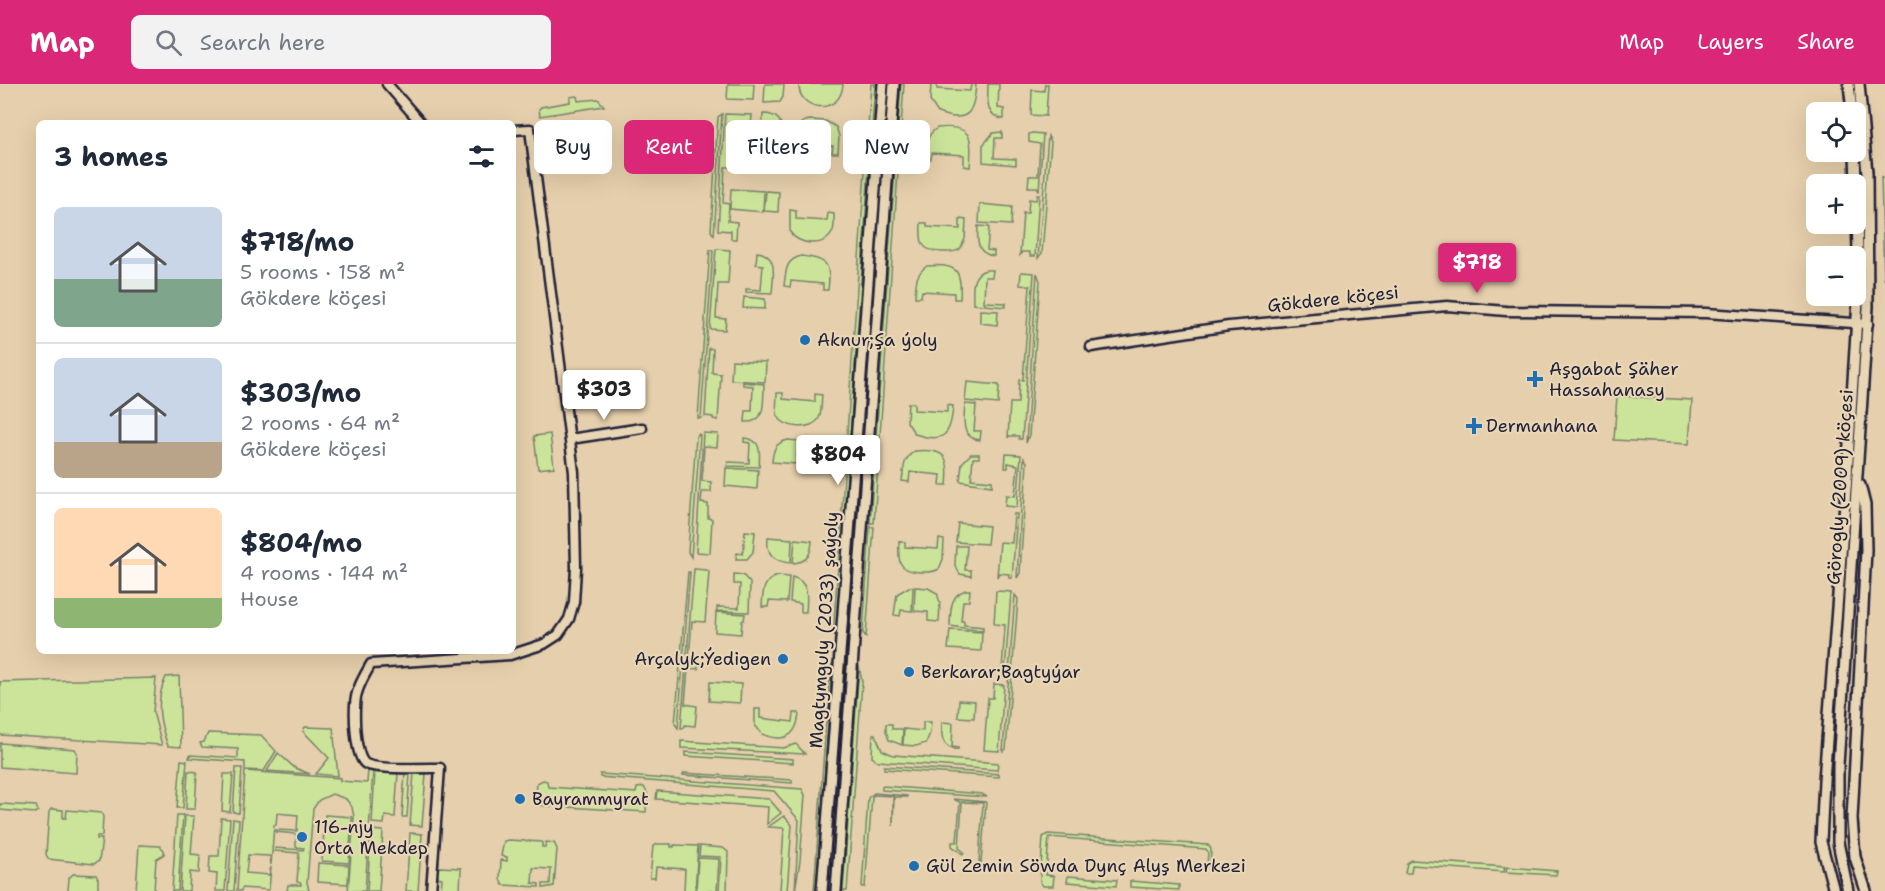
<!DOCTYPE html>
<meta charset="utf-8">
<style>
:root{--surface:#fff;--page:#f2f2f3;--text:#1f2937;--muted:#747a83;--line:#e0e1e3;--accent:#db2777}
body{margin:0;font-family:"Shantell Sans",sans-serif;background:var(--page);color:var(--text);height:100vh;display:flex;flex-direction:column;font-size:22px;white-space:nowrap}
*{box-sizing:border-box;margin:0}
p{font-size:20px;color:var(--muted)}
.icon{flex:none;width:33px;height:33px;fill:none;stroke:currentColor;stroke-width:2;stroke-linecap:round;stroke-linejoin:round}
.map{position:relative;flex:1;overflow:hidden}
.drawer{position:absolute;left:36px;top:36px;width:480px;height:534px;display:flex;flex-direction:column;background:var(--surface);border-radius:9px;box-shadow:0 6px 24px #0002}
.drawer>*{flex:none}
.hud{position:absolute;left:534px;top:36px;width:570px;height:54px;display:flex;gap:12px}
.tools{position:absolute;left:1806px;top:18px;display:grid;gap:12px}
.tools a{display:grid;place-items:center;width:60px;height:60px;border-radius:9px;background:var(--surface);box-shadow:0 6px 24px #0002;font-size:30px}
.price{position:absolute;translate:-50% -51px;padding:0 14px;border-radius:6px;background:#fff;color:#222;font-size:20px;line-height:39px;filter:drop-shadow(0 2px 3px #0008)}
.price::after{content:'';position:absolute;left:50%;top:36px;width:18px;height:14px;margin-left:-9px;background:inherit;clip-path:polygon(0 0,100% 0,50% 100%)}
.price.selected{background:var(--accent);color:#fff}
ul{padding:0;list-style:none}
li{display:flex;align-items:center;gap:18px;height:150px;padding:0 18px}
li+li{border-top:2px solid var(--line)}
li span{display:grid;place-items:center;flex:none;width:168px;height:120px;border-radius:9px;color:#555}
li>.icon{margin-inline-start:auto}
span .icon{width:72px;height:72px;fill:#fffc;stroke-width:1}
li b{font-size:26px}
h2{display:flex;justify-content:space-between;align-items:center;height:72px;padding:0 18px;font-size:26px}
.chip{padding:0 21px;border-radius:9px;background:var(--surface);box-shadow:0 6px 24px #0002;font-size:21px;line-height:54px}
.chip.selected{background:var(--accent);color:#fff}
header{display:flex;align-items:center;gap:36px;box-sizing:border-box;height:84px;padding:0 30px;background:var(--accent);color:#fff}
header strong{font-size:28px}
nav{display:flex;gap:33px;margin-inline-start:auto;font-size:21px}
.search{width:420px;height:54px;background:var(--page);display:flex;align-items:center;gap:15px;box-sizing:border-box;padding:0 21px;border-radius:9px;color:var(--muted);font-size:22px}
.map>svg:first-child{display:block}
.green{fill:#cce49a;stroke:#77836a;stroke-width:1.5}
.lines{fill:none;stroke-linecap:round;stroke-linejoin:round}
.tertiary-casing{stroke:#22223b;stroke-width:13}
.secondary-casing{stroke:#22223b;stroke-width:14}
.tertiary{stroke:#e9d6b4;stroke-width:8}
.secondary{stroke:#e9d6b4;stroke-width:9}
.poi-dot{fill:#1f6fb2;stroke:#e9d6b4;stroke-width:2}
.labels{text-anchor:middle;stroke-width:4.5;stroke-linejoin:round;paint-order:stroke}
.street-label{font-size:18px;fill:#22223b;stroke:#e9d6b4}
.poi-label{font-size:18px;fill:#22223b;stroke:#e9d6b4;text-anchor:start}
</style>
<header>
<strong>Map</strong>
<div class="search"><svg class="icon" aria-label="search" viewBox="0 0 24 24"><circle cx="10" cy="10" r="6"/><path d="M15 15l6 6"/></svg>Search here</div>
<nav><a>Map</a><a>Layers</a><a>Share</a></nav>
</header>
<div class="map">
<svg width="1885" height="807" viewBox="0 0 1885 807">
<rect width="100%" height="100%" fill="#e6cfac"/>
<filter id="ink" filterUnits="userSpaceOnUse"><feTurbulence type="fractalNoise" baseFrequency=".0167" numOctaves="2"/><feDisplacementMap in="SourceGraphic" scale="12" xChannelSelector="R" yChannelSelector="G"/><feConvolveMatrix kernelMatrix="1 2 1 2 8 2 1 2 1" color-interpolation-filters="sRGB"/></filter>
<g filter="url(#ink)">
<!-- green -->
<g class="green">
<polygon points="728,0 754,0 753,16 727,15"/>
<polygon points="765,0 784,0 783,13 780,18 764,19"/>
<path d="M799,0H843C841,33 797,27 799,0Z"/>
<polygon points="871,0 875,0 844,437 841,437"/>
<polygon points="901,0 904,0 874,439 870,439"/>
<path d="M931,0H937V5L970,7L971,0H976C974,28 969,40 938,29L930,17Z"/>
<path d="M988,0H999L998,24L1004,25V35C984,33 988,15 988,0Z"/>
<polygon points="1045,0 1048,0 1046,32 1031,31 1032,6 1044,7"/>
<polygon points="577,12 578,17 598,15 604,22 540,32 539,25 541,23 570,18 570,13"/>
<polygon points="722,30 714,151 711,147 718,33"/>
<polygon points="725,30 752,31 750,53 738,53 737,79 732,78 732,83 725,83 723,119 729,120 728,137 737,138 736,155 731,155 731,147 718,146"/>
<path d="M763,30C777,30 783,37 782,51H778L777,55L762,54Z"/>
<path d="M810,36L826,37L836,43L839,52L838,69H832L833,62L799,59L797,69H793C794,55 792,38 810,36Z"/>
<path d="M937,44C973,40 972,53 970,83L964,82V71L932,69L931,75H926C926,62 925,52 937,44Z"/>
<polygon points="1002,48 1002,54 995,54 994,74 1016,75 1016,81 983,78 983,61 993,49"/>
<polygon points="1032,49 1043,50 1039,106 1037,103 1028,103 1029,92 1038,92 1040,60 1029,58 1029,50"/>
<polygon points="1048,52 1051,58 1042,169 1038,174"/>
<polygon points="1881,93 1885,96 1885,195 1884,195"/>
<polygon points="731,105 764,107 763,128 730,125"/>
<polygon points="766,107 779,108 778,128 764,127"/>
<polygon points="1037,111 1039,111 1035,172 1030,172 1030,168 1022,168 1020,171 1023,129 1028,129 1029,115 1036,116"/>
<polygon points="980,120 1012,123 1011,141 979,139"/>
<path d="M790,126L796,127V135L827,137L828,129L834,130C834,136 835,144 832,149C824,164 798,161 790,148Z"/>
<path d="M960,135L966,136L965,155L960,165C954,169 949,168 942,168C920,167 920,158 921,139H927V143L960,145Z"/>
<path d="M978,142L989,143L987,166L994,167V172C976,170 977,156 978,142Z"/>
<polygon points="716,165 730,166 728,200 718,200 716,234 726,235 725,246 710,245"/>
<polygon points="710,166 713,167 701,334 698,334"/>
<path d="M757,168C779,170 773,194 772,209L746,208V205L761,206L763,181L756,180Z"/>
<path d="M801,172C828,175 831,180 828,206H823V200L791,197L790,203L784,202C786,188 785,176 801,172Z"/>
<path d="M927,182C958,179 962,187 960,215H954V209L922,207L921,213H915C916,200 915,190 927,182Z"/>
<path d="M986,186H993L992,193H985L984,218L1006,219V223L973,220C973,206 970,190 986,186Z"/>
<polygon points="1021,188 1034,189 1022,355 1019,355 1019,352 1009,352 1008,354 1010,319 1018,319 1019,296 1023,296 1030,202 1020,201"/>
<polygon points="1037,189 1040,197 1029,352 1026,359"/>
<polygon points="744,213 765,215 765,225 743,224"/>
<polygon points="980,226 998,227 997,241 980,239"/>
<polygon points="709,264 713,265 712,289 721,290 718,336 713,335 713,333 705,332"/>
<polygon points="732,276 766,278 765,298 731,296"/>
<path d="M743,298L764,300C763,316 767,340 745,338L746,327H752L753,302L743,301Z"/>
<polygon points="967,298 999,301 998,320 965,317"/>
<path d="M777,309H783V315L815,318V310L822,311C821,318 822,328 819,334C812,347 784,345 778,332C775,325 777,316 777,309Z"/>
<polygon points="1617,312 1692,316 1689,360 1614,356"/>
<path d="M908,319H914V326L947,328V321L953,322C951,350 945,360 915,350L907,338Z"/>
<path d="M965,320L976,321L974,347H981L980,356C960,354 964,335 965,320Z"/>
<polygon points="703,349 718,350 717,363 704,362 702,397 711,398 711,408 702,408 701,419 708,420 708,434 712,435 710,469 696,468"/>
<polygon points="550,350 554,383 538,385 534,352"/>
<polygon points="698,350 700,351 691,473 688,468 696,354"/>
<path d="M744,354C762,355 760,369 759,383L727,382L728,378L749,379L750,359L744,358Z"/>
<path d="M788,356L798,357L796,380L772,378C773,366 775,359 788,356Z"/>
<polygon points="800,357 813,363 817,373 816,382 798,380"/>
<path d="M915,367C946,364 950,373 947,401H940L941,391L910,388L909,398L902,397C904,384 903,374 915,367Z"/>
<polygon points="971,370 979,370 979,374 973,374 971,395 992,397 992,402 960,397 962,379"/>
<polygon points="1006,370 1021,371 1017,423 1005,422 1006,411 1015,412 1018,381 1008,379 1008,384 1005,384"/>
<polygon points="1024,374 1027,378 1020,489 1017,494"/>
<polygon points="726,384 758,386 757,405 725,402"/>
<polygon points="1014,430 1017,430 1012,494 1009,494 1009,490 999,489 997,493 1000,458 1012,459"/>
<polygon points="958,439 989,442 987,460 956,458"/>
<polygon points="841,441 844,441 837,539 835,550 833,550"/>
<polygon points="870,443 874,443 866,553 863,549"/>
<polygon points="745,447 755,448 753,468 747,475 736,475 737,469 743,470"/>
<path d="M768,453L792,455L791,479C773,477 766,470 768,453Z"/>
<path d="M795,455L812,457C811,470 808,478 793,479Z"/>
<path d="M939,455L944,456L943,475L939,485C932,489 927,488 920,488C897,487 898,476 899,457L905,458V463L938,465Z"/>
<polygon points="956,462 967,462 965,486 971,486 971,492 960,490 955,481"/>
<polygon points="694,485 707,486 709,488 705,538 692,537 689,574 698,575 698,585 688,584 685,620 697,622 695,642 685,641 684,644 681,644"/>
<polygon points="688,488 690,488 678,644 675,640"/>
<polygon points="734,490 743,491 750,499 749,528 717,527 717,523 739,524 740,500 734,500"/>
<path d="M778,492L789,493L787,518L769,517L768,523H762C763,508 762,497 778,492Z"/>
<path d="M792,493C810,498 807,513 806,528H801V520L790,518Z"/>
<polygon points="909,503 913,503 912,527 901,526 900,532 894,531 897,510"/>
<polygon points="915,503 928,504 937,509 940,519 939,538 928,537 928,528 914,527"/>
<path d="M966,506H970L969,517H963L961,537H964V541L983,543V547L950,542C951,527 949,511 966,506Z"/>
<polygon points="996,507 1011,508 1005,587 1002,587 1005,541 994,540"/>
<polygon points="1015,511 1018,515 1006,665 1003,667"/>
<polygon points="716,528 745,530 744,536 742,537 741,550 715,548"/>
<polygon points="950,546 982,548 981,567 948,565"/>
<polygon points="832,580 817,807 814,807 829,595"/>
<polygon points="859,582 862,598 847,807 843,807"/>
<path d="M179,592L181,663L168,662C159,638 155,616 166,593Z"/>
<polygon points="156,594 153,628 162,661 0,651 0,598"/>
<polygon points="710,598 741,600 740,619 709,617"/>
<polygon points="994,600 1004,601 999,667 984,666 988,614 993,614"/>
<polygon points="959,616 975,617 974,634 958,633"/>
<path d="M755,625H760V634L793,638L794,629H799C797,653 784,659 762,650L755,641Z"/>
<polygon points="923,638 931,638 930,649 926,659 916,662 903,661 904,645 923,647"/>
<path d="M942,638L953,639L952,663L958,664V666C941,664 941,652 942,638Z"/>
<polygon points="886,640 892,640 892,645 903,645 902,661 889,656 886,647"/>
<polygon points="305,643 333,644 338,692 316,690 329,674 303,647"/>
<polygon points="208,649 261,651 276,667 264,687 245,686 245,678 189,674 190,671 238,674 238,665 202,663 200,659 204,658"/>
<polygon points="873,650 875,650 882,666 893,671 998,679 997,686 878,677 872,673"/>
<polygon points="681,657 783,664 796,660 805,670 681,664"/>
<polygon points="0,659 75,665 77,669 76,689 0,683"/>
<polygon points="685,668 793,675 793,679 685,672"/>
<polygon points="278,669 295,684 310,690 267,687"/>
<polygon points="181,676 187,677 183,724 177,724"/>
<polygon points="884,682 999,690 999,693 884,685"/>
<polygon points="236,684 242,684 239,729 233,728"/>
<polygon points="368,686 373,686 365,807 348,807 354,733 352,723 346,715 332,710 319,716 313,725 307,798 309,807 287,807 288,801 301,801 301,799 297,798 299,769 275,767 275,764 303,766 304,764 296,763 296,750 276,748 276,746 297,747 298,731 277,729 276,741 274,741 271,781 270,772 248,771 246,789 269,791 271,783 269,806 242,804 241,807 237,807 245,687 340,694 340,697 367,699"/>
<polygon points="188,687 197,688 195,725 186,725"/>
<polygon points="375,687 398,688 395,733 385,732 384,740 372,739"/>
<polygon points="405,689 410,689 407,733 402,733"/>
<polygon points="414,689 426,690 422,742 410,741"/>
<polygon points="684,689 792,696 792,699 683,691"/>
<polygon points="224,690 233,690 230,728 222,727"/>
<polygon points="600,690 802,705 805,711 800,777 795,807 799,736 774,707 600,693"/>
<polygon points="543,696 547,697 548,703 636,709 637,704 644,703 647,709 646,728 535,721 537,699"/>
<polygon points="882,702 982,710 987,713 882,706"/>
<polygon points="657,707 769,715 781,729 767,740 768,723 656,715"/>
<polygon points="874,709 907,712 907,713 894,713 893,742 893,712 874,711 872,713 865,803 862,803 868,714"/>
<polygon points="953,715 986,718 981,779 979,778 983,719 962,718 959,764 964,768 963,770 952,762 952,758 957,758 960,718"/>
<polygon points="0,720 36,722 38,727 35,729 0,726"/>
<polygon points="51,725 63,726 63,734 66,734 67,726 101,729 103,732 102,752 97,752 97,755 102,755 99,777 94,780 48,775 46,770 49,728"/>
<polygon points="177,731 183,731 178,807 172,807"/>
<polygon points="325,731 352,733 349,779 322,777"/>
<polygon points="185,732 194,732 191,770 200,771 199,789 190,788 189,807 180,807"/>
<polygon points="784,732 792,741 787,807 780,807 784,744 768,743"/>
<polygon points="221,734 230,735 225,807 216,807 217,790 209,789 210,772 219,772"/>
<polygon points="233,735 239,736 234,807 228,807"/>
<polygon points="371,746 383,747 379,807 367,807"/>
<polygon points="410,749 422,750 418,807 406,807"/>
<polygon points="1048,750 1208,761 1211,765 1210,783 1207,782 1208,768 1206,765 1049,753 1046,791 1054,792 1053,802 1043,802 1040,798 1043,753"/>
<polygon points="508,756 542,758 542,763 545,763 546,758 554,759 557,765 554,802 543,804 543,800 550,800 551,785 533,784 532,799 539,800 539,803 503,801 500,795 501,776 507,777 507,773 501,772 504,757"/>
<polygon points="658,760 671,760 671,763 674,763 674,761 698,762 695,807 684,807 685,785 656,783 655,794 650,794 653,762"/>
<polygon points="139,761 160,762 164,766 164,770 156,775 154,807 136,807"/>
<polygon points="700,762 723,764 728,768 727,807 719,807 721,773 699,772"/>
<polygon points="698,774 719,775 717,807 696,807"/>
<polygon points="1412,776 1505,783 1504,788 1412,781 1411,789 1405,789 1407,779"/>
<polygon points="318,779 349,781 348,800 317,798"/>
<polygon points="439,783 461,784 460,807 441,807 442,794 436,793 436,787"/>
<polygon points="1507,783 1557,787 1556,791 1506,788"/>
<polygon points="73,790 96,791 98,795 98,806 68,807 69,794"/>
<polygon points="1068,792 1117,796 1116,802 1067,798"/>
<polygon points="1130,797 1179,801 1179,806 1130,803"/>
</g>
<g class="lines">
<defs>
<g id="tertiary">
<polyline points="387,0 421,39"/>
<polyline points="1091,263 1229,242 1447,222 1506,227 1706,229 1868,240"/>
<polyline points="570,355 642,344"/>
<path d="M431,807L440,684C426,684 376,686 366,680C354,674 353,621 357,609C360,598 366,589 371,580L510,571L544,560L558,551L569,535L574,518L576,484L574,388L533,70L530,45L513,46"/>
</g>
<g id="secondary">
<polyline points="1849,0 1852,28"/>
<polyline points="1860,401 1865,421 1866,466 1852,735 1855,773 1866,807"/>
<polyline points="822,807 883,0"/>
<polyline points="836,807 894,0"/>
<polyline points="1834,807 1821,758 1824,696 1847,392 1859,201 1855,68"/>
<polyline points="1848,807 1838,758 1838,681 1868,223 1867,89 1859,0"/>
</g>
</defs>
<!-- tertiary casing -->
<use href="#tertiary" class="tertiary-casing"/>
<!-- secondary casing -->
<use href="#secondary" class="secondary-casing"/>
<!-- tertiary -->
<use href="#tertiary" class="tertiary"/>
<!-- secondary -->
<use href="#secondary" class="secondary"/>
</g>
</g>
<!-- markers -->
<g class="poi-dot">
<circle cx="805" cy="256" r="6"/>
<path d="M1532 286h6v6h6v6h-6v6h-6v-6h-6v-6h6z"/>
<path d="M1471 333h6v6h6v6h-6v6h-6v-6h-6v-6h6z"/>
<circle cx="783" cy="575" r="6"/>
<circle cx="909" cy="588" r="6"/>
<circle cx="520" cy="715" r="6"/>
<circle cx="302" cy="753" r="6"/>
<circle cx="914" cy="782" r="6"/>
</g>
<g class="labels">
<!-- street labels -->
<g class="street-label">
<text transform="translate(1333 215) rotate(-6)" y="6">Gökdere köçesi</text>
<text transform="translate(1840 403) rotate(-86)" y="6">Görogly (2009) köçesi</text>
<text transform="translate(824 546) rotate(-86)" y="6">Magtymguly (2033) şaýoly</text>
</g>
<!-- poi labels -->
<g class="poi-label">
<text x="817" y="262">Aknur;Şa ýoly</text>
<text x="1549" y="291">Aşgabat Şäher<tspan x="1549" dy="21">Hassahanasy</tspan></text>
<text x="1486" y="348">Dermanhana</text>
<text x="771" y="581" text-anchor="end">Arçalyk;Ýedigen</text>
<text x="921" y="594">Berkarar;Bagtyýar</text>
<text x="532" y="721">Bayrammyrat</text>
<text x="314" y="749">116-njy<tspan x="314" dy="21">Orta Mekdep</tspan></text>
<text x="926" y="788">Gül Zemin Söwda Dynç Alyş Merkezi</text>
</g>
</g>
</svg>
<div class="tools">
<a><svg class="icon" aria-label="locate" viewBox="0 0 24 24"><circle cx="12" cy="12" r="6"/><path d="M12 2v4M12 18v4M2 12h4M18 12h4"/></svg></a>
<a>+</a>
<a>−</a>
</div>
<b class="price selected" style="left:1477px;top:210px">$718</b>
<b class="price" style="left:604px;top:337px">$303</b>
<b class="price" style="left:838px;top:402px">$804</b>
<div class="hud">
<a class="chip">Buy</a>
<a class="chip selected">Rent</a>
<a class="chip">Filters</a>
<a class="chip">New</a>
</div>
<section class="drawer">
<h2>3 homes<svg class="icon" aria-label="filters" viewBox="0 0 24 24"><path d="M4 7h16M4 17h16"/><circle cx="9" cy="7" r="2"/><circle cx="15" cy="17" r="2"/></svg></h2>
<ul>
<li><span style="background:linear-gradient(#c9d6e8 60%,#7fa58c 0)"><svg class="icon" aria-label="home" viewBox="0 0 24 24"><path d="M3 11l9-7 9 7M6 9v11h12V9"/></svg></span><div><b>$718/mo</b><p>5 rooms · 158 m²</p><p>Gökdere köçesi</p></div></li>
<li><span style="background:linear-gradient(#c9d6e8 70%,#b9a48a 0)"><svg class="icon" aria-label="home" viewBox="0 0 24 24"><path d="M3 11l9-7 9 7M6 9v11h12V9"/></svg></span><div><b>$303/mo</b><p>2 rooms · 64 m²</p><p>Gökdere köçesi</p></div></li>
<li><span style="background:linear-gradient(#ffd9b3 75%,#8fb573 0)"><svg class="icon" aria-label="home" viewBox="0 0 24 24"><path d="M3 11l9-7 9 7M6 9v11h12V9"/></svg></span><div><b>$804/mo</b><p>4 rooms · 144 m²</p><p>House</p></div></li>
</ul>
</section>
</div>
